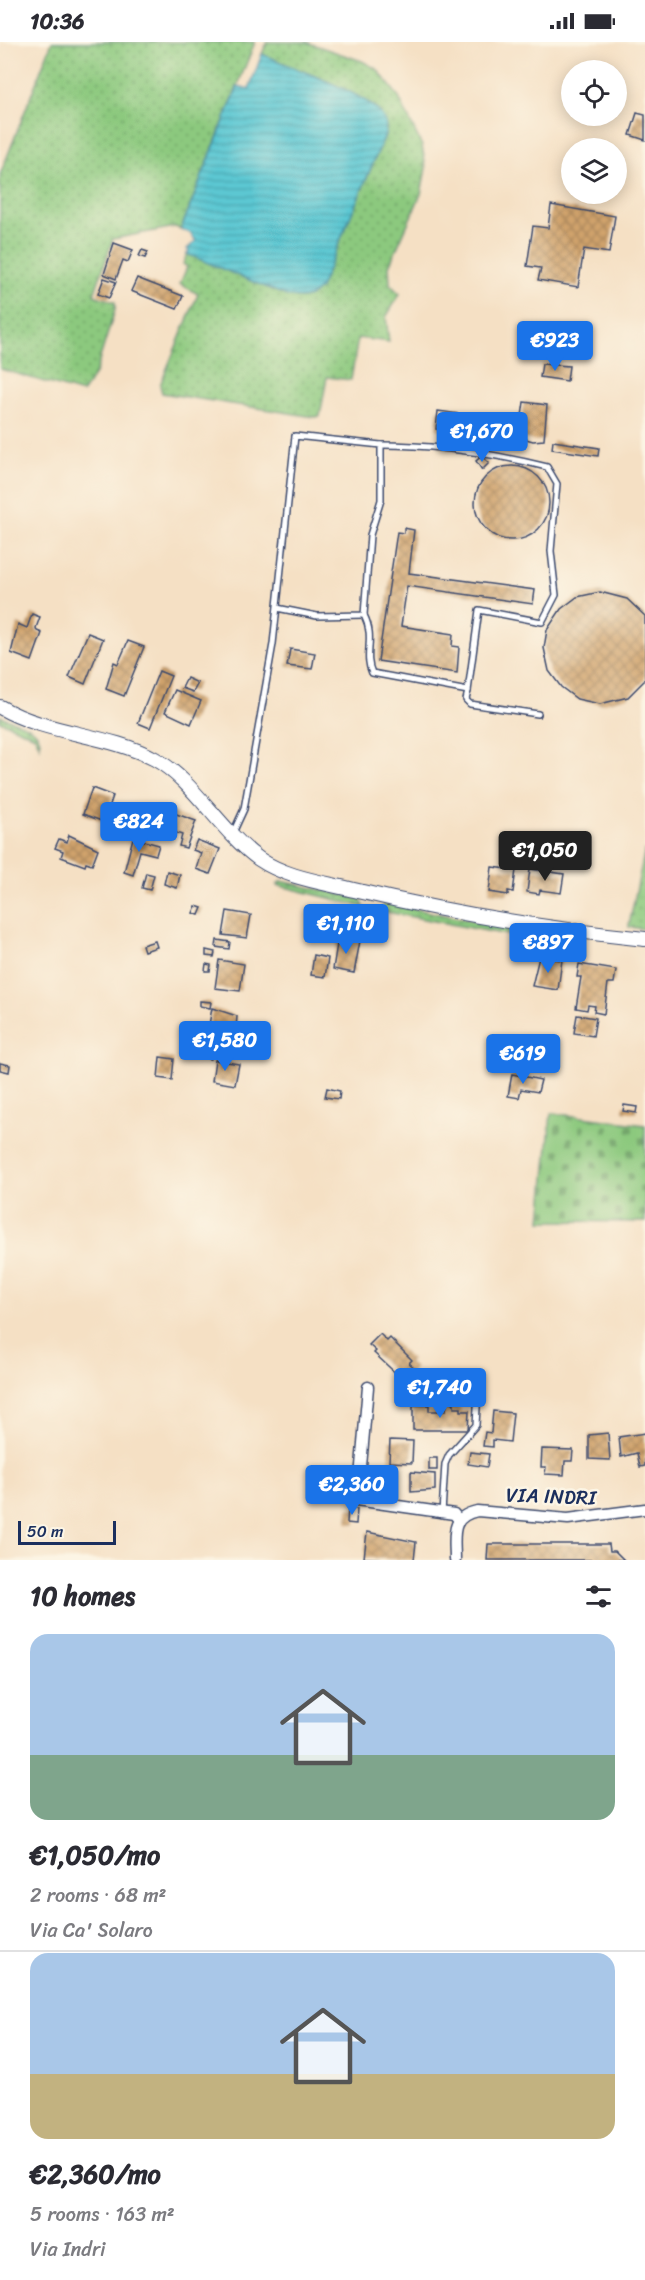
<!DOCTYPE html>
<meta charset="utf-8">
<style>
:root{--surface:#fff;--page:#f7f7f7;--text:#2b2b33;--muted:#7c7c81;--line:#e1e1e2;--accent:#1a73e8}
body{margin:0;font-family:Sriracha,sans-serif;background:var(--page);color:var(--text);height:100vh;display:flex;flex-direction:column;font-size:22px;white-space:nowrap}
*{box-sizing:border-box;margin:0}
p{font-size:20px;color:var(--muted)}
.icon{flex:none;width:33px;height:33px;fill:none;stroke:currentColor;stroke-width:2;stroke-linecap:round;stroke-linejoin:round}
.map{position:relative;height:1518px;overflow:hidden}
.sheet{display:flex;flex-direction:column;background:var(--surface);flex:1}
.sheet>*{flex:none}
.fabs{position:absolute;left:561px;top:18px;display:grid;gap:12px}
.fabs a{display:grid;place-items:center;width:66px;height:66px;border-radius:50%;background:var(--surface);box-shadow:0 3px 15px #0003;font-size:30px}
.scale{position:absolute;left:18px;bottom:15px;width:98px;box-sizing:border-box;padding-left:6px;border:3px solid #1b2f5e;border-top:0;font-size:16px;line-height:21px;white-space:nowrap;color:#1b2f5e;-webkit-text-stroke:4px #fcf5e5;paint-order:stroke}
.price{position:absolute;translate:-50% -51px;padding:0 14px;border-radius:6px;background:var(--accent);color:#fff;font-size:20px;line-height:39px;filter:drop-shadow(0 2px 3px #0008)}
.price::after{content:'';position:absolute;left:50%;top:36px;width:18px;height:14px;margin-left:-9px;background:inherit;clip-path:polygon(0 0,100% 0,50% 100%)}
.price.on{background:#222;color:#fff}
ul{padding:0;list-style:none}
li{display:grid;align-content:center;gap:12px;height:318px;padding:0 30px}
li+li{border-top:2px solid var(--line)}
li span{display:grid;place-items:center;height:186px;border-radius:18px;color:#555}
li>.icon{margin-inline-start:auto}
span .icon{width:108px;height:108px;fill:#fffc;stroke-width:1}
li b{font-size:26px}
h2{display:flex;justify-content:space-between;align-items:center;height:72px;padding:0 30px;font-size:26px}
.status{display:flex;justify-content:space-between;align-items:center;height:42px;padding:0 30px;background:var(--surface);direction:ltr}
.status svg{height:16px;fill:currentColor}
.map>svg:first-child{display:block}
.grass{fill:url(#grass-dots);stroke:#547c6e;stroke-width:1.5}
.cemetery{fill:url(#cemetery-stones);stroke:#547c6e;stroke-width:1.5}
.water{fill:url(#water-rules);stroke:#3c7c98;stroke-width:1.5}
.building{fill:url(#building-cross-hatch)}
.lines{fill:none;stroke-linecap:round;stroke-linejoin:round}
.service-casing{stroke:#3c4a6d;stroke-width:8}
.minor-casing{stroke:#3c4a6d;stroke-width:13}
.tertiary-casing{stroke:#3c4a6d;stroke-width:16}
.service{stroke:#fff;stroke-width:5}
.minor{stroke:#fff;stroke-width:10}
.tertiary{stroke:#fff;stroke-width:14}
.labels{text-anchor:middle;stroke-width:5;stroke-linejoin:round;paint-order:stroke}
.street-label{font-size:20px;fill:#1b2f5e;stroke:#fcf5e5}
</style>
<div class="status"><b>10:36</b><svg viewBox="0 0 49 12"><path d="M0 12V9h3v3zM5 12V6h3v6zM10 12V3h3v9zM15 12V0h3v12zM26 1h20v11H26zM47 4h2v5h-2z"/></svg></div>
<div class="map">
<svg width="645" height="1518" viewBox="0 0 645 1518">
<defs>
<pattern id="grass-dots" width="8" height="8" patternUnits="userSpaceOnUse" patternTransform="scale(1.5)"><rect width="8" height="8" fill="#8cc97e"/><path d="M2 2h.1M6 6h.1" fill="none" stroke="#72a46a" stroke-width="1.8" stroke-linecap="round"/></pattern>
<pattern id="cemetery-stones" width="16" height="16" patternUnits="userSpaceOnUse" patternTransform="scale(1.5)"><rect width="16" height="16" fill="#8cc97e"/><path d="M2 7V4a2 2 0 0 1 4 0v3zM10 15v-3a2 2 0 0 1 4 0v3z" fill="#72a46a"/></pattern>
<pattern id="water-rules" width="6" height="5" patternUnits="userSpaceOnUse" patternTransform="scale(1.5)"><rect width="6" height="5" fill="#5cc8d3"/><path d="M0 2.5h6" fill="none" stroke="#4ba3ae"/></pattern>
<pattern id="building-cross-hatch" width="8" height="8" patternUnits="userSpaceOnUse" patternTransform="scale(1.5)"><rect width="8" height="8" fill="#d0a36c"/><path d="M0 0l8 8M0 8l8-8" fill="none" stroke="#a8855c"/></pattern>
</defs>
<rect width="100%" height="100%" fill="#fcf5e5"/>
<filter id="ink" filterUnits="userSpaceOnUse"><feTurbulence type="fractalNoise" baseFrequency=".0167" numOctaves="2"/><feDisplacementMap in="SourceGraphic" scale="12" xChannelSelector="R" yChannelSelector="G"/><feConvolveMatrix kernelMatrix="1 2 1 2 8 2 1 2 1" color-interpolation-filters="sRGB"/></filter>
<filter id="wash" filterUnits="userSpaceOnUse"><feTurbulence type="fractalNoise" baseFrequency=".008" numOctaves="4" result="noise"/><feDisplacementMap in="SourceGraphic" scale="24" xChannelSelector="R" yChannelSelector="G"/><feGaussianBlur stdDeviation="1.35" result="paint"/><feColorMatrix in="noise" values="0 0 0 0 0 0 0 0 0 0 0 0 0 0 0 0 0 1.4 0 .05"/><feComposite in="paint" operator="in"/></filter>
<g filter="url(#wash)">
<rect width="100%" height="100%" fill="#f5e0c4"/>
<!-- grass -->
<g class="grass">
<polygon points="52,0 255,0 181,187 175,185 113,197 94,253 115,260 115,268 95,332 82,351 0,327 0,133"/>
<path d="M267,0H306L362,19L377,27L398,54L422,104L426,126L421,152L389,224L390,242L400,252L386,275L389,300L358,296L351,338L327,335L320,374L314,375L162,351L160,343L198,252L180,242L187,225L183,222L187,212L287,254C302,257 309,258 320,246L385,93L287,24L262,12Z"/>
<path d="M0,674C17,681 43,684 40,705L35,694L0,679Z"/>
<polygon points="645,807 645,887 629,885 629,883"/>
<polygon points="281,839 361,857 364,865 277,843"/>
<polygon points="385,861 522,889 524,896 381,869"/>
</g>
<!-- cemetery -->
<polygon class="cemetery" points="551,1071 645,1083 645,1180 541,1179"/>
<!-- water -->
<path class="water" d="M262,12C291,26 368,50 383,75C387,81 386,86 385,93L320,246C309,258 302,257 287,254L187,212L189,209L187,207L196,199L190,191L181,187L238,44L249,47Z"/>
<g id="blocks">
<!-- building -->
<g class="building">
<polygon points="637,71 645,73 645,98 630,93"/>
<polygon points="551,163 615,174 609,211 584,207 578,245 538,238 541,226 527,224 533,184 548,186"/>
<polygon points="114,201 133,208 128,220 123,218 116,237 104,232"/>
<polygon points="142,208 148,210 145,216 139,214"/>
<polygon points="104,236 116,240 109,256 98,252"/>
<polygon points="137,236 183,254 177,267 131,249"/>
<polygon points="555,293 566,295 564,302 553,300"/>
<polygon points="542,322 569,324 567,339 540,335"/>
<polygon points="524,360 547,363 544,398 533,399 519,395"/>
<polygon points="438,369 473,374 471,392 436,387"/>
<polygon points="553,399 599,406 598,414 552,407"/>
<polygon points="482,414 489,421 482,428 476,419"/>
<circle cx="512" cy="461" r="37"/>
<polygon points="404,486 414,488 409,531 535,548 533,562 407,544 401,584 453,592 452,604 459,605 457,631 378,619 397,490 404,491"/>
<polygon points="600,550 627,557 645,574 645,638 628,655 600,662 577,657 561,645 549,629 544,606 547,588 561,567 577,555"/>
<polygon points="32,572 40,575 36,586 37,589 42,591 32,619 11,611 18,582 27,586"/>
<polygon points="88,591 103,597 85,642 69,635"/>
<polygon points="128,599 144,605 124,654 106,647 114,620 118,622"/>
<polygon points="290,607 315,611 312,627 287,624"/>
<polygon points="159,629 171,634 150,686 138,681"/>
<polygon points="187,636 198,641 193,650 182,646"/>
<polygon points="175,648 201,659 191,682 165,670"/>
<polygon points="92,746 113,754 104,780 83,772"/>
<polygon points="154,764 196,779 186,806 179,804 182,793 148,781"/>
<polygon points="121,771 126,773 124,779 119,777"/>
<polygon points="69,793 98,807 92,823 86,821 85,824 61,815 63,809 55,806 59,797 67,800"/>
<polygon points="133,796 159,803 156,813 140,809 133,833 124,830"/>
<polygon points="197,798 220,807 210,832 196,827 201,811 193,808"/>
<polygon points="492,825 516,828 513,850 508,849 508,853 489,850"/>
<polygon points="530,827 564,832 561,851 540,848 539,852 527,850"/>
<polygon points="167,829 180,833 177,846 164,842"/>
<polygon points="146,831 154,833 150,848 142,846"/>
<polygon points="196,864 202,866 199,873 193,871"/>
<polygon points="227,869 251,873 247,896 223,893"/>
<polygon points="338,896 360,899 354,931 333,927"/>
<polygon points="217,898 230,900 229,907 216,905"/>
<polygon points="155,899 157,905 144,909 142,903"/>
<polygon points="206,908 215,910 214,915 206,914"/>
<polygon points="314,913 328,916 325,935 311,933"/>
<polygon points="539,915 562,918 558,948 532,944"/>
<polygon points="219,918 244,922 240,949 215,946"/>
<polygon points="206,922 211,923 210,929 205,929"/>
<polygon points="579,922 616,928 614,941 608,941 604,972 594,970 595,964 588,963 587,968 576,966 581,935 577,935"/>
<polygon points="200,959 211,960 210,966 200,964"/>
<polygon points="212,966 237,974 235,999 207,994"/>
<polygon points="577,973 596,976 593,994 574,991"/>
<polygon points="523,994 543,997 541,1007 522,1004"/>
<polygon points="202,1010 211,1012 210,1017 201,1015"/>
<polygon points="160,1015 174,1017 172,1038 158,1036"/>
<polygon points="215,1018 239,1022 235,1043 212,1039"/>
<polygon points="0,1021 10,1023 9,1030 0,1028"/>
<polygon points="512,1032 541,1038 538,1050 521,1047 519,1056 508,1054"/>
<polygon points="327,1046 340,1049 339,1057 325,1055"/>
<polygon points="624,1063 637,1065 636,1071 623,1069"/>
<polygon points="380,1292 387,1299 390,1296 412,1318 409,1321 415,1326 403,1338 374,1311 376,1309 369,1303"/>
<polygon points="447,1360 454,1361 454,1366 461,1366 461,1369 469,1369 468,1388 413,1388 413,1363 429,1363 429,1369 446,1369"/>
<polygon points="493,1369 513,1371 510,1400 493,1398 493,1405 483,1404 485,1390 491,1391"/>
<polygon points="608,1391 610,1418 589,1417 589,1393"/>
<polygon points="645,1391 645,1424 640,1425 637,1411 621,1415 619,1395"/>
<polygon points="390,1398 413,1399 412,1421 389,1420"/>
<polygon points="542,1407 573,1408 572,1419 565,1419 564,1433 545,1432 546,1425 541,1425"/>
<polygon points="470,1410 489,1412 487,1425 468,1422"/>
<rect x="429" y="1416" width="8" height="12"/>
<polygon points="411,1430 435,1432 435,1448 411,1450"/>
<polygon points="348,1466 357,1467 356,1482 347,1481"/>
<polygon points="367,1490 416,1500 414,1518 364,1516"/>
<polygon points="488,1502 609,1502 610,1509 615,1509 624,1518 487,1518"/>
</g>
</g>
</g>
<g filter="url(#ink)">
<use href="#blocks" fill-opacity="0" stroke="#3c4a6d" stroke-width="1.5"/>
<g class="lines">
<defs>
<g id="service">
<path d="M364,573C376,597 363,612 372,631L468,649L479,568L542,580L556,553L551,509L557,442L547,425C492,411 438,403 381,403"/>
<polyline points="468,649 466,658 470,662 538,672"/>
<polyline points="232,793 244,767 273,602 295,394 381,403 381,458 370,493 364,573 317,574 277,566"/>
<polyline points="442,1471 445,1422 449,1413 476,1383 479,1332"/>
</g>
<g id="minor">
<polyline points="349,1457 454,1472 458,1477"/>
<polyline points="358,1458 368,1345"/>
<path d="M455,1518C455,1494 449,1475 477,1469L568,1477L645,1467"/>
</g>
<path id="tertiary" d="M0,665C48,693 106,691 155,717C193,738 221,790 259,817C287,836 322,840 354,848C450,871 547,887 645,897"/>
</defs>
<!-- service casing -->
<use href="#service" class="service-casing"/>
<!-- minor casing -->
<use href="#minor" class="minor-casing"/>
<!-- tertiary casing -->
<use href="#tertiary" class="tertiary-casing"/>
<!-- service -->
<use href="#service" class="service"/>
<!-- minor -->
<use href="#minor" class="minor"/>
<!-- tertiary -->
<use href="#tertiary" class="tertiary"/>
</g>
</g>
<g class="labels">
<!-- street labels -->
<g class="street-label">
<text transform="translate(551 1454) rotate(2)" y="7">VIA INDRI</text>
</g>
</g>
</svg>
<div class="fabs">
<a><svg class="icon" aria-label="locate" viewBox="0 0 24 24"><circle cx="12" cy="12" r="6"/><path d="M12 2v4M12 18v4M2 12h4M18 12h4"/></svg></a>
<a><svg class="icon" aria-label="layers" viewBox="0 0 24 24"><path d="M12 4l9 5-9 5-9-5zM3 14l9 5 9-5"/></svg></a>
</div>
<div class="scale">50 m</div>
<b class="price" style="left:555px;top:330px">€923</b>
<b class="price" style="left:482px;top:421px">€1,670</b>
<b class="price" style="left:139px;top:811px">€824</b>
<b class="price on" style="left:545px;top:840px">€1,050</b>
<b class="price" style="left:346px;top:913px">€1,110</b>
<b class="price" style="left:548px;top:932px">€897</b>
<b class="price" style="left:225px;top:1030px">€1,580</b>
<b class="price" style="left:523px;top:1043px">€619</b>
<b class="price" style="left:440px;top:1377px">€1,740</b>
<b class="price" style="left:352px;top:1474px">€2,360</b>
</div>
<section class="sheet">
<h2>10 homes<svg class="icon" aria-label="filters" viewBox="0 0 24 24"><path d="M4 7h16M4 17h16"/><circle cx="9" cy="7" r="2"/><circle cx="15" cy="17" r="2"/></svg></h2>
<ul>
<li><span style="background:linear-gradient(#a9c7e8 65%,#7fa58c 0)"><svg class="icon" aria-label="home" viewBox="0 0 24 24"><path d="M3 11l9-7 9 7M6 9v11h12V9"/></svg></span><div><b>€1,050/mo</b><p>2 rooms · 68 m²</p><p>Via Ca' Solaro</p></div></li>
<li><span style="background:linear-gradient(#a9c7e8 65%,#c2b280 0)"><svg class="icon" aria-label="home" viewBox="0 0 24 24"><path d="M3 11l9-7 9 7M6 9v11h12V9"/></svg></span><div><b>€2,360/mo</b><p>5 rooms · 163 m²</p><p>Via Indri</p></div></li>
</ul>
</section>
